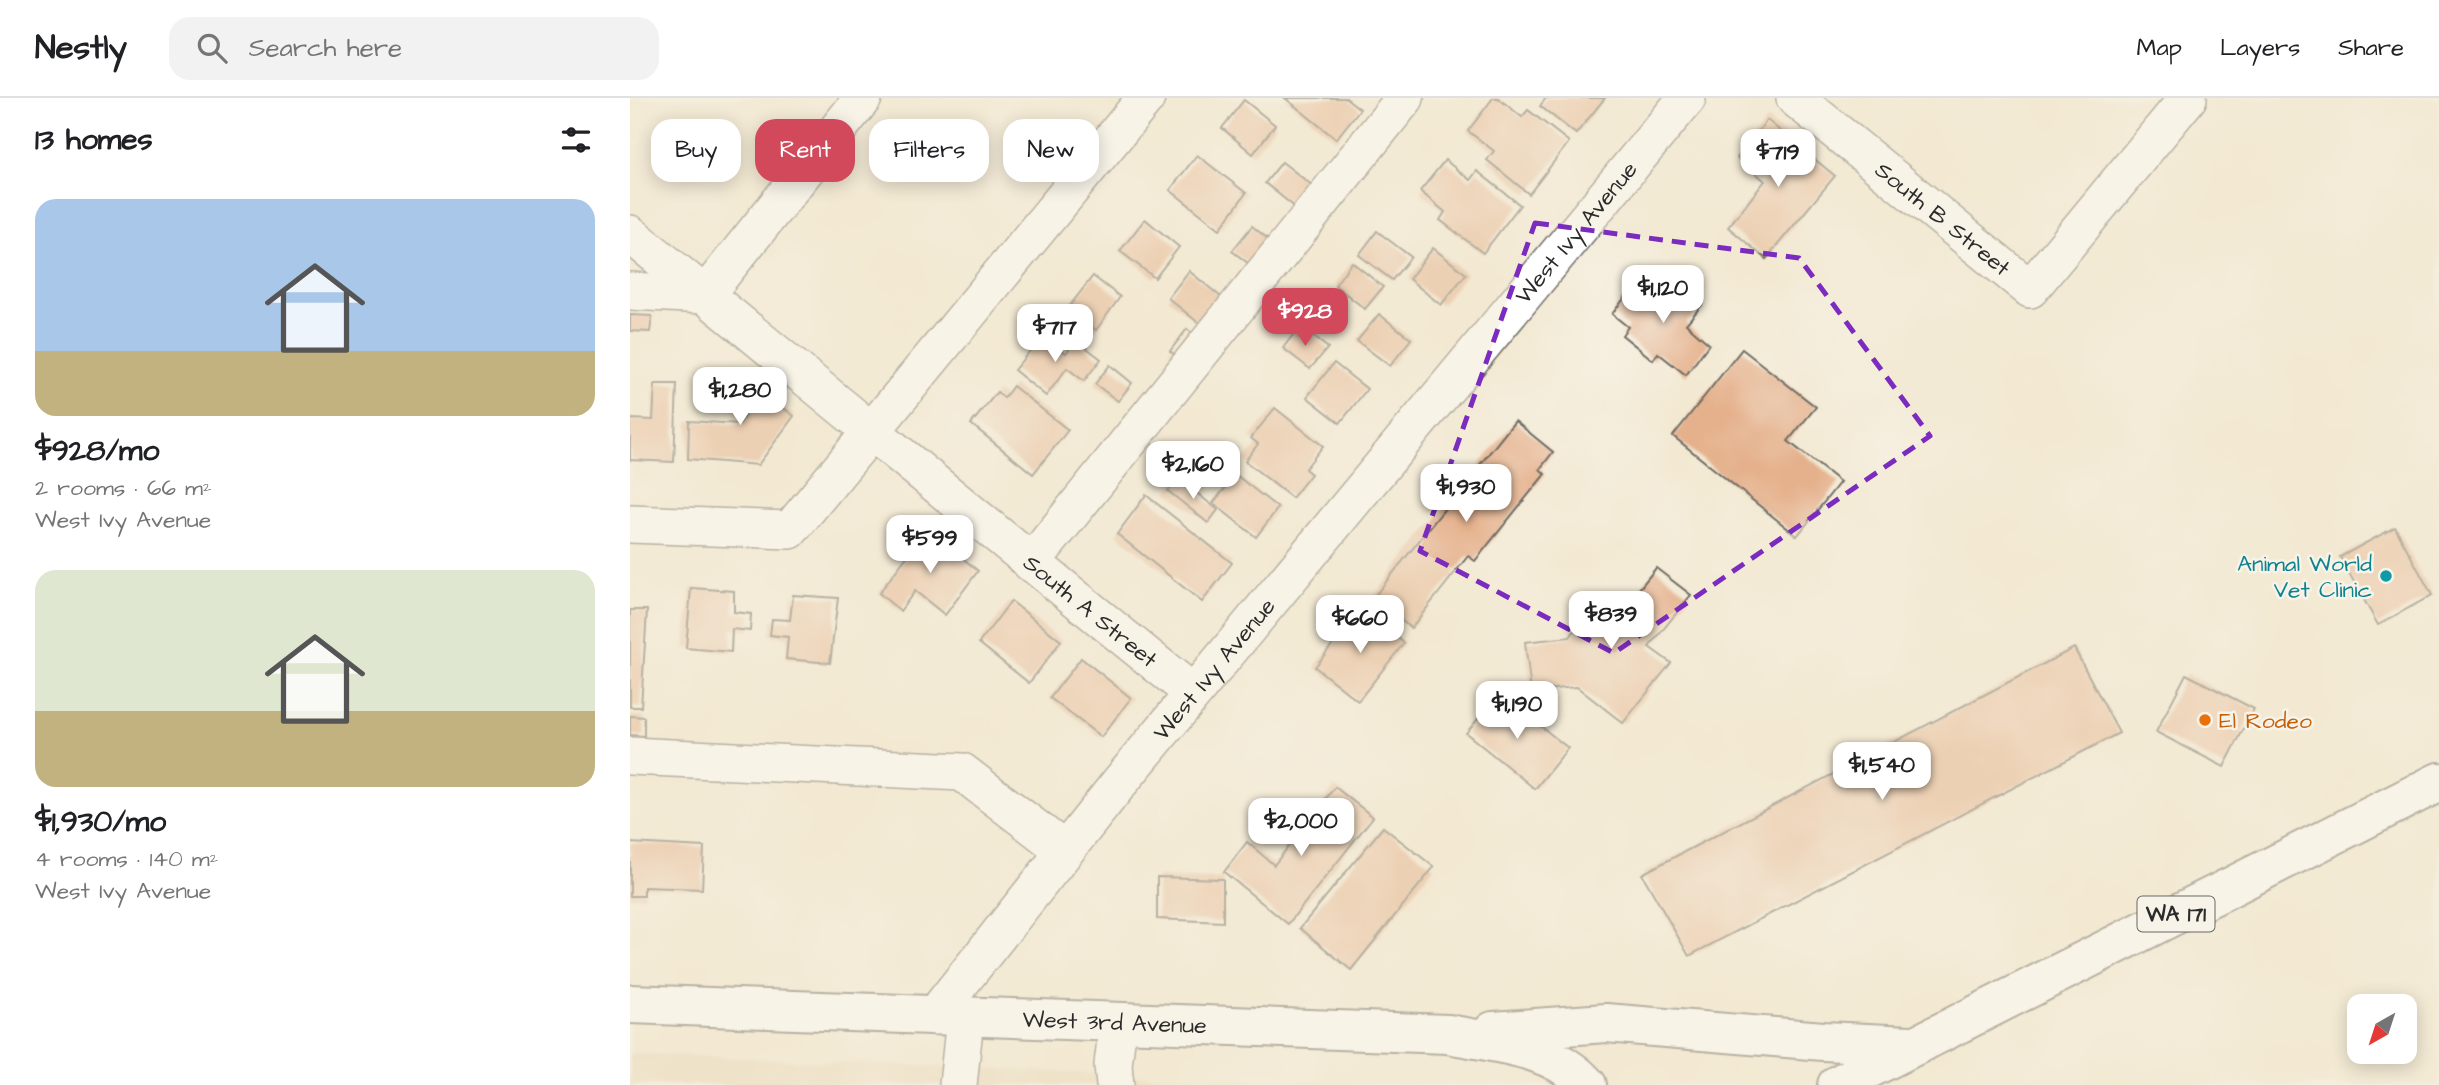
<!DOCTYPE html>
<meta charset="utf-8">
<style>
:root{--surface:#fff;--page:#f2f2f2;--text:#202124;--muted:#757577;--line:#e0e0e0;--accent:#d1495b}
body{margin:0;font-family:"Architects Daughter",sans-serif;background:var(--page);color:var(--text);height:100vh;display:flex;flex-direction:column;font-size:26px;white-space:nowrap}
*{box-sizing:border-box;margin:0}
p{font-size:23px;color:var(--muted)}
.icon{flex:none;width:38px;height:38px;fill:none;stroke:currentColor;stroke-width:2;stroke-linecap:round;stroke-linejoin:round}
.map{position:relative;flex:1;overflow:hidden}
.panel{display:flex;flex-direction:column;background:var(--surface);width:630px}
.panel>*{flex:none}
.guide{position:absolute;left:21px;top:21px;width:665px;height:63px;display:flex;gap:14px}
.needle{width:46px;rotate:219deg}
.fabs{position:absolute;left:1717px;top:896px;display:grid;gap:14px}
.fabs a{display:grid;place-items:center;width:70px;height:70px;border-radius:14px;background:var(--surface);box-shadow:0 4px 18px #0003;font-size:35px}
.price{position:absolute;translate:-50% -60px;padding:0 16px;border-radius:14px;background:#fff;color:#222;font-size:23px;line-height:46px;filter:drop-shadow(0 2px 4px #0008)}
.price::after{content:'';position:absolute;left:50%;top:42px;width:21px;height:16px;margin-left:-10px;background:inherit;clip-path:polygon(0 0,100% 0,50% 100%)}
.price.current{background:var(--accent);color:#fff}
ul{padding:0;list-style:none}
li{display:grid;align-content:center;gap:14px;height:371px;padding:0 35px}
li span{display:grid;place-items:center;height:217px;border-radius:21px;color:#555}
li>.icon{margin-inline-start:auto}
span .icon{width:126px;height:126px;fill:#fffc;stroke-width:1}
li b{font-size:30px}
h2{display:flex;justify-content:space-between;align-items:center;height:84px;padding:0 35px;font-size:30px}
.pill{padding:0 24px;border-radius:21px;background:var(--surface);box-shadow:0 4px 18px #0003;font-size:24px;line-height:63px}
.pill.current{background:var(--accent);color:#fff}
header{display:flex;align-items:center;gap:42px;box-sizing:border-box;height:98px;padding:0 35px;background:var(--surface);border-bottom:2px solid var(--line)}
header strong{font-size:33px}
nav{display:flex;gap:38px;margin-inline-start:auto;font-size:24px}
.search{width:490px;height:63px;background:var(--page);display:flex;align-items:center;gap:18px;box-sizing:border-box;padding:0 24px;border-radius:21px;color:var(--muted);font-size:26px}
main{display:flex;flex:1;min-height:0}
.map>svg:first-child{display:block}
.built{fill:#e9d9ba}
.building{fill:#e5b18c}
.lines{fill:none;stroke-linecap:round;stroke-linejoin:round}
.minor-casing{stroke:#716e66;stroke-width:40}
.major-casing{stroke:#716e66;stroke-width:42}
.minor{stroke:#fff;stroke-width:37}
.major{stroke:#fff;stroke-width:38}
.marked{fill:none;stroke:#7b2cbf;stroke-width:5;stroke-dasharray:14 9;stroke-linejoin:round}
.culture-dot{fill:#0f9aa8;stroke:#f7f3e8;stroke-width:2.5}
.food-dot{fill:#e8710a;stroke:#f7f3e8;stroke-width:2.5}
.labels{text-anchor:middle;stroke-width:5;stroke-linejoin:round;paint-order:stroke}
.shield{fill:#f7f3e8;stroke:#686764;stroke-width:2}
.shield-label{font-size:21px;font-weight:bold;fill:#2b2b2b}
.street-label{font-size:23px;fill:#2b2b2b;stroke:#f7f3e8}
.culture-label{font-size:23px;fill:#0d838f;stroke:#f7f3e8;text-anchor:end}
.food-label{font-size:23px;fill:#c56008;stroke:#f7f3e8;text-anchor:start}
</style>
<header>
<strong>Nestly</strong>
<div class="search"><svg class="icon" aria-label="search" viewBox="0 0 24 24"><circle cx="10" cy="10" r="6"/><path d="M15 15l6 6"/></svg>Search here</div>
<nav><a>Map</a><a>Layers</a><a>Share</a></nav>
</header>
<main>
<section class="panel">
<h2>13 homes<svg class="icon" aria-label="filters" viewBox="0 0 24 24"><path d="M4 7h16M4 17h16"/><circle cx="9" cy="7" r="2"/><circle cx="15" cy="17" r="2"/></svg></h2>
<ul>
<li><span style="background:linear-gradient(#a9c7e8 70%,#c2b280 0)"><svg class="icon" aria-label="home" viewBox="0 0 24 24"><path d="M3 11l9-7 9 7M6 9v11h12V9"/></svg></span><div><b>$928/mo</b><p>2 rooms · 66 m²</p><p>West Ivy Avenue</p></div></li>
<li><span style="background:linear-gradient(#dfe7d0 65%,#c2b280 0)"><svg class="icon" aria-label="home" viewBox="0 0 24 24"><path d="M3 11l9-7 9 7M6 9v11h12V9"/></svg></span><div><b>$1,930/mo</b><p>4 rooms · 140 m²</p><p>West Ivy Avenue</p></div></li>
</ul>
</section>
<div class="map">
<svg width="1809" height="987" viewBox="0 0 1809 987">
<rect width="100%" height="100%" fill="#f7f3e8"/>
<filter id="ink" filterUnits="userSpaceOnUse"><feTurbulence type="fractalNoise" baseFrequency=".0143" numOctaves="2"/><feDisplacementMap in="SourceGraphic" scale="14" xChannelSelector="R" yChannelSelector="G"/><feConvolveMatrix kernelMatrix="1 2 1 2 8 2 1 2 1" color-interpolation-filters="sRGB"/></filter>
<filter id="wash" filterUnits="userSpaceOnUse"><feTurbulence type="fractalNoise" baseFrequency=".00686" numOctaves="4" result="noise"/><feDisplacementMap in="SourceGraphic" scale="28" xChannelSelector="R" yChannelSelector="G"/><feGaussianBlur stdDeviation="1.57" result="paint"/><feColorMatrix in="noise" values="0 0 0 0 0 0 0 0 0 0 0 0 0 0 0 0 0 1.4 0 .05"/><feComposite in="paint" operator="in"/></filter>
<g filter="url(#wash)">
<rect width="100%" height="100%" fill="#f3e9d3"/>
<!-- built -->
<polygon class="built" points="0,955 723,987 0,987"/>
<g id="blocks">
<!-- building -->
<g class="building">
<polygon points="655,0 716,0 730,11 706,41"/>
<polygon points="863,0 868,0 892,19 898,12 939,44 899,96 857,62 864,53 838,33"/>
<polygon points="916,0 975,0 946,36 910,8"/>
<polygon points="614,2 645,27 623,56 592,30"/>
<polygon points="1137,22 1205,78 1136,161 1098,129 1135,83 1107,60"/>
<polygon points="567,57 616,95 590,131 540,92"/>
<polygon points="815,62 840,82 847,73 890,107 853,155 810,122 815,114 790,93"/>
<polygon points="652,64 683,88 666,110 635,85"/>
<polygon points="515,121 549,149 525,180 490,153"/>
<polygon points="622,128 649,150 630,174 602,153"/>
<polygon points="747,133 781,159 762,182 729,157"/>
<polygon points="803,150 836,176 811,207 779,181"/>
<polygon points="722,164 753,189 735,211 705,187"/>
<polygon points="559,173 591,199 570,226 538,200"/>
<polygon points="463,178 490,199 466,232 438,210"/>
<polygon points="1043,183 1072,207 1056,226 1079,246 1056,277 1028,255 1023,262 992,237 998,229 982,216 1007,184 1028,202"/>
<polygon points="749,216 781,241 760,268 727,243"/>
<polygon points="0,217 22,218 20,234 0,233"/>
<polygon points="670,228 698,250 680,271 653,250"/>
<polygon points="557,231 573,244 556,265 540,253"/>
<polygon points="413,237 436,255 446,242 471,261 454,283 437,270 416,298 384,272"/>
<polygon points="1112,251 1186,309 1158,343 1210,384 1167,438 1043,338"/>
<polygon points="704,265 737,291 710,325 677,299"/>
<polygon points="480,267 502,285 488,303 465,286"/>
<polygon points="105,273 164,318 128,367 58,361 59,323 110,326 115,318 87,297"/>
<polygon points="135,276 156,291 147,302 127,287"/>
<polygon points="25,286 47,286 44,364 0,362 0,321 23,322"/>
<polygon points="383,288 438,332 403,376 341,326 367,294 374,300"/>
<polygon points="645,310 693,348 675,371 681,376 662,400 615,363 628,346 621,340"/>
<polygon points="885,323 923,354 910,371 915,376 845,463 838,458 781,530 743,500"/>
<polygon points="606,377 648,410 626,439 583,405"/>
<polygon points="548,380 588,412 578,425 538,393"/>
<polygon points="516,397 602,465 572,504 487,436"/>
<polygon points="1765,429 1802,497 1748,527 1710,459"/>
<polygon points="298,431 348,473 315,517 285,493 270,513 249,495"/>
<polygon points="1026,470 1061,497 1019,549 1041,565 993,625 947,589 901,593 895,544 940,539 947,529 959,521 973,516 985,521"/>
<polygon points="61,490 104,493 104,514 121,516 120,533 102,531 101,554 56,550"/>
<polygon points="163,497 208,500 200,565 156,561 158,539 140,537 142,521 160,522"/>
<polygon points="381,503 431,543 399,585 349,545"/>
<polygon points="731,510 774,545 728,603 685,569"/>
<polygon points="0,512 17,512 11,609 0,609"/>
<polygon points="1444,550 1489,635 1059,858 1012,776"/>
<polygon points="451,560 501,600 471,639 420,600"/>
<polygon points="1556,576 1624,611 1594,669 1526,634"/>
<polygon points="869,595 938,650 905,691 836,635"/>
<polygon points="0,618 14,619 14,638 0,637"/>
<polygon points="705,689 743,719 658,826 594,774 617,744 644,767"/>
<polygon points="753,729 804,769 721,872 670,830"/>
<polygon points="0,745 74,749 72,791 14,789 14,798 0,798"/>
<polygon points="527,779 593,781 593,824 527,821"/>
</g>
</g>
</g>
<g filter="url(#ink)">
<use href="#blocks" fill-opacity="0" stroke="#716e66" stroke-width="2"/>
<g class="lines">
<defs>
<g id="minor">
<path id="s1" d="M1165,0L1400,191L1558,0"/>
<path id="s2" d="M0,136C188,288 374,444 563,595"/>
<polyline points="0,193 75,197 233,0"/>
<polyline points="0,426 160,432 516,0"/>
<polyline points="401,465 775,0"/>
<polyline points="0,658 332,674 434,752"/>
<path id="s3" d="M304,918L490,684L1057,0"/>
<polyline points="328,987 335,920"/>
<polyline points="485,987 483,967 488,925"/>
</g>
<g id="major">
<path id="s4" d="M0,906L818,936C865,945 924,949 957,987"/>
<polyline points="863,933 976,925 1193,943 1281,947"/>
<polyline points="1207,987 1809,684"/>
</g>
</defs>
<!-- minor casing -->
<use href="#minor" class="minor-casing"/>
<!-- major casing -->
<use href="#major" class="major-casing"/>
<!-- minor -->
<use href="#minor" class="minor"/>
<!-- major -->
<use href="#major" class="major"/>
</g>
</g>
<!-- marked area -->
<path d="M0 0H1809V987H0ZM905,125L1169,160L1300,338L984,555L790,453Z" fill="#f3e9d3" fill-opacity=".55" fill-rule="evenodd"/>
<path class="marked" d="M905,125L1169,160L1300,338L984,555L790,453Z"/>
<!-- markers -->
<circle class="culture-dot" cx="1756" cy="478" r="7"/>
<circle class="food-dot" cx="1575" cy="622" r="7"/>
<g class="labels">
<!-- shield labels -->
<rect class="shield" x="1507.5" y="798.5" width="77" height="35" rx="5"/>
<g class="shield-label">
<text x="1546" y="823">WA 171</text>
</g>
<!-- street labels -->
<g class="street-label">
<text dy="8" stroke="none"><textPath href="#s1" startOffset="191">South B Street</textPath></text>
<text dy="8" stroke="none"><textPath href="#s3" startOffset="1013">West Ivy Avenue</textPath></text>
<text dy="8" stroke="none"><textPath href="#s2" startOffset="595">South A Street</textPath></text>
<text dy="8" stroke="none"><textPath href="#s3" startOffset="446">West Ivy Avenue</textPath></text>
<text dy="8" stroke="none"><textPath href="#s4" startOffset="485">West 3rd Avenue</textPath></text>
</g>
<!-- culture labels -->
<g class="culture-label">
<text x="1742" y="473">Animal World<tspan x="1742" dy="26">Vet Clinic</tspan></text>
</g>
<!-- food labels -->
<g class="food-label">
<text x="1589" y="630">El Rodeo</text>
</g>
</g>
</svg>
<div class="fabs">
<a><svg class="needle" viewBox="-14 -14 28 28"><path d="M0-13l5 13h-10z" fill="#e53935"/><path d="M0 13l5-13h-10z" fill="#757577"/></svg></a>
</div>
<b class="price" style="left:1148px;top:91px">$719</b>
<b class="price" style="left:1033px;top:227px">$1,120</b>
<b class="price current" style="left:675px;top:250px">$928</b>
<b class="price" style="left:425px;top:266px">$717</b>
<b class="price" style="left:110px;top:329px">$1,280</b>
<b class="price" style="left:563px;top:403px">$2,160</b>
<b class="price" style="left:836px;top:426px">$1,930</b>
<b class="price" style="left:300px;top:477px">$599</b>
<b class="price" style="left:981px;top:553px">$839</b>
<b class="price" style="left:730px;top:557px">$660</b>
<b class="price" style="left:887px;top:643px">$1,190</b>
<b class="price" style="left:1252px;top:704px">$1,540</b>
<b class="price" style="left:671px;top:760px">$2,000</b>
<div class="guide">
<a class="pill">Buy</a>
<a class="pill current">Rent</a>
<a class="pill">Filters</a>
<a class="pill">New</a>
</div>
</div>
</main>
